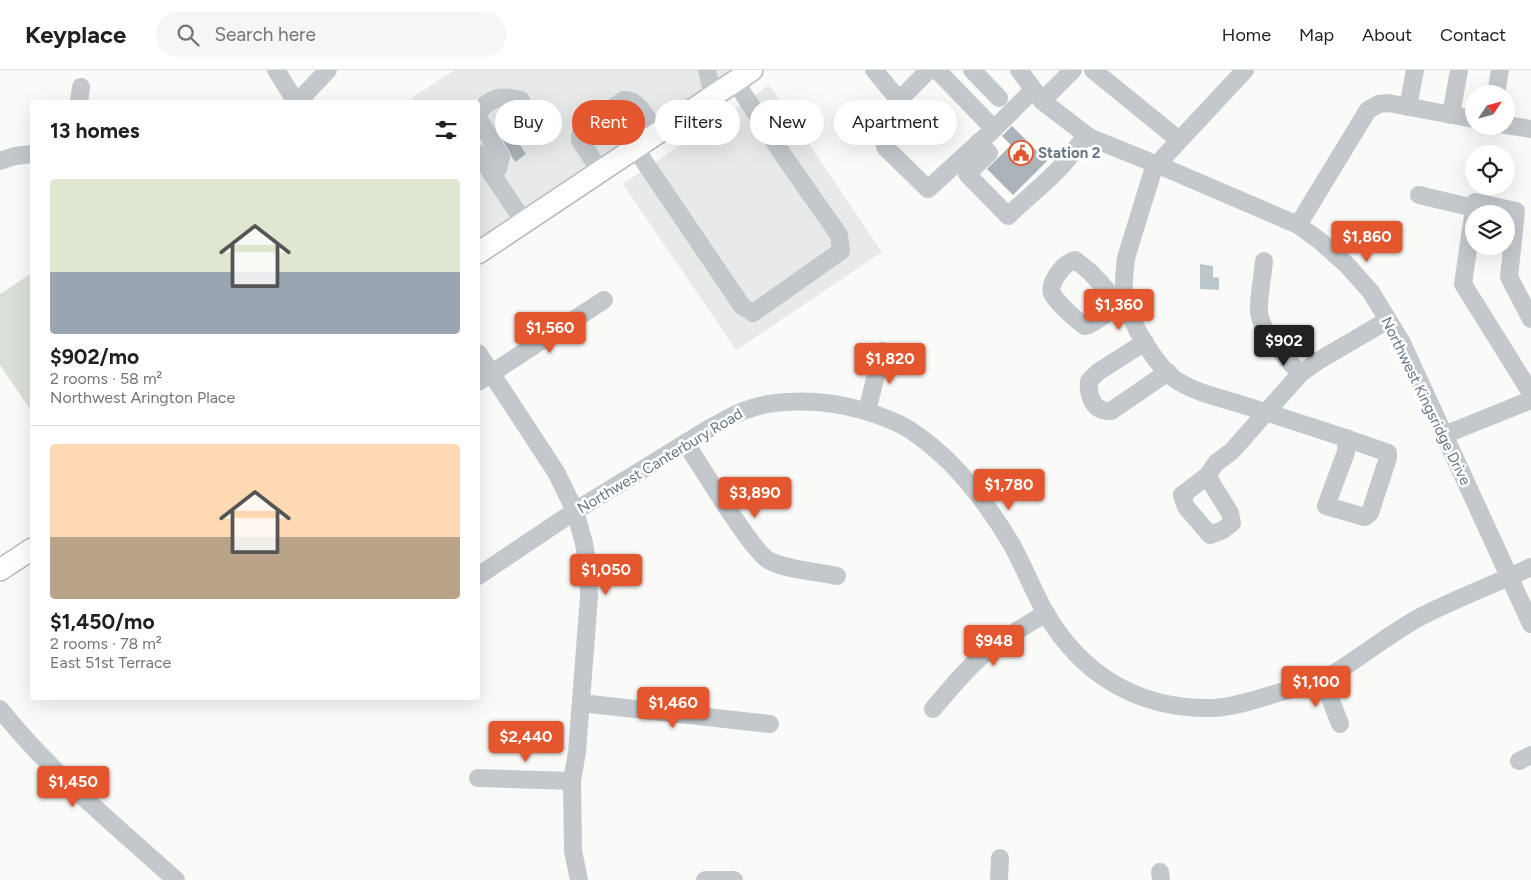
<!DOCTYPE html>
<meta charset="utf-8">
<style>
:root{--surface:#fff;--page:#f6f6f6;--text:#202124;--muted:#757577;--line:#e0e0e0;--accent:#e4572e}
body{margin:0;font-family:Figtree,sans-serif;background:var(--page);color:var(--text);height:100vh;display:flex;flex-direction:column;font-size:19px;white-space:nowrap}
*{box-sizing:border-box;margin:0}
p{font-size:16px;color:var(--muted)}
.icon{flex:none;width:28px;height:28px;fill:none;stroke:currentColor;stroke-width:2;stroke-linecap:round;stroke-linejoin:round}
.map{position:relative;flex:1;overflow:hidden}
.details{position:absolute;left:30px;top:30px;width:450px;height:600px;display:flex;flex-direction:column;background:var(--surface);border-radius:5px;box-shadow:0 5px 20px #0002}
.details>*{flex:none}
.guide{position:absolute;left:495px;top:30px;width:475px;height:45px;display:flex;gap:10px}
.needle{width:32px;rotate:54deg}
.buttons{position:absolute;left:1465px;top:15px;display:grid;gap:10px}
.buttons a{display:grid;place-items:center;width:50px;height:50px;border-radius:50%;background:var(--surface);box-shadow:0 5px 20px #0002;font-size:25px}
.price{position:absolute;translate:-50% -42px;padding:0 11px;border-radius:5px;background:var(--accent);color:#fff;font-size:16px;line-height:32px;filter:drop-shadow(0 1px 2px #0008)}
.price::after{content:'';position:absolute;left:50%;top:30px;width:15px;height:11px;margin-left:-8px;background:inherit;clip-path:polygon(0 0,100% 0,50% 100%)}
.price.selected{background:#222;color:#fff}
ul{padding:0;list-style:none}
li{display:grid;align-content:center;gap:10px;height:265px;padding:0 20px}
li+li{border-top:1px solid var(--line)}
li span{display:grid;place-items:center;height:155px;border-radius:5px;color:#555}
li>.icon{margin-inline-start:auto}
span .icon{width:90px;height:90px;fill:#fffc;stroke-width:1}
li b{font-size:21px}
h2{display:flex;justify-content:space-between;align-items:center;height:60px;padding:0 20px;font-size:21px}
.chip{padding:0 18px;border-radius:22px;background:var(--surface);box-shadow:0 5px 20px #0002;font-size:18px;line-height:45px}
.chip.selected{background:var(--accent);color:#fff}
header{display:flex;align-items:center;gap:30px;box-sizing:border-box;height:70px;padding:0 25px;background:var(--surface);border-bottom:1px solid var(--line)}
header strong{font-size:24px}
nav{display:flex;gap:28px;margin-inline-start:auto;font-size:18px}
.search{width:350px;height:45px;background:var(--page);display:flex;align-items:center;gap:12px;box-sizing:border-box;padding:0 18px;border-radius:28px;color:var(--muted);font-size:19px}
.map>svg:first-child{display:block}
.built{fill:#e8e9e9}
.green{fill:#dadfd7}
.water{fill:#bbc7cb}
.building{fill:#aab3b9}
.lines{fill:none;stroke-linecap:round;stroke-linejoin:round}
.major-casing{stroke:#b5babe;stroke-width:24}
.minor{stroke:#c3c8cc;stroke-width:18}
.major{stroke:#fff;stroke-width:21}
.labels{text-anchor:middle;stroke-width:5;stroke-linejoin:round;paint-order:stroke}
.poi-label{font-size:15px;font-weight:bold;fill:#657683;stroke:#fff;text-anchor:start}
.street-label{font-size:15px;fill:#657683;stroke:#fff}
</style>
<header>
<strong>Keyplace</strong>
<div class="search"><svg class="icon" aria-label="search" viewBox="0 0 24 24"><circle cx="10" cy="10" r="6"/><path d="M15 15l6 6"/></svg>Search here</div>
<nav><a>Home</a><a>Map</a><a>About</a><a>Contact</a></nav>
</header>
<div class="map">
<svg width="1531" height="810" viewBox="0 0 1531 810">
<rect width="100%" height="100%" fill="#fafaf8"/>
<!-- built -->
<g class="built">
<polygon points="455,0 729,0 724,8 478,176 478,32 408,32 415,26"/>
<polygon points="769,15 882,182 736,280 623,114"/>
</g>
<!-- green -->
<polygon class="green" points="32,203 32,342 0,295 0,224"/>
<!-- water -->
<polygon class="water" points="1200,194 1213,196 1213,207 1219,208 1219,220 1200,219"/>
<!-- building -->
<g class="building">
<polygon points="503,50 526,84 515,92 495,56"/>
<polygon points="1012,56 1047,91 1013,125 987,99 1011,75 1002,66"/>
</g>
<g class="lines">
<defs>
<g id="major">
<polyline points="478,183 752,0"/>
<polyline points="0,500 32,479"/>
</g>
</defs>
<!-- major casing -->
<use href="#major" class="major-casing"/>
<!-- minor -->
<g class="minor">
<polyline points="276,0 296,32"/>
<polyline points="707,0 713,26"/>
<polyline points="874,0 899,30 929,0"/>
<polyline points="937,0 994,59 1033,20"/>
<polyline points="972,0 999,28"/>
<polyline points="1019,0 1042,31 1089,67 1170,100 1298,155 1320,171 1347,195 1371,222 1402,273 1531,554"/>
<polyline points="1093,0 1179,70"/>
<polyline points="1496,24 1500,0"/>
<polyline points="1042,31 1073,0"/>
<polyline points="79,32 81,17"/>
<polyline points="303,32 306,23 328,0"/>
<polyline points="1408,37 1415,0"/>
<path d="M478,43C491,26 502,25 521,30"/>
<polyline points="1451,45 1459,0"/>
<polyline points="478,48 501,87 498,99 492,105"/>
<polyline points="1506,55 1531,59"/>
<path d="M979,72L989,83L967,104L1008,146C1035,120 1066,98 1085,65"/>
<polyline points="885,77 928,119 994,59"/>
<polyline points="635,78 742,236 753,243 841,181 839,165 783,85 735,11"/>
<polyline points="478,83 524,152"/>
<polyline points="0,91 15,86 32,84"/>
<path d="M1155,94L1126,188C1125,201 1122,217 1125,230C1131,254 1156,296 1176,310C1196,323 1218,327 1240,334C1290,350 1339,365 1388,383V388L1370,443L1365,447L1326,436L1346,382L1347,368"/>
<polyline points="1162,96 1163,88 1245,0"/>
<path d="M600,101L580,70L581,61L585,57L624,30C639,28 649,53 657,64"/>
<polyline points="1419,125 1474,138"/>
<polyline points="1298,155 1368,40 1379,34 1388,33 1474,49"/>
<path d="M1264,191C1263,205 1258,229 1259,242C1261,263 1287,288 1300,304"/>
<path d="M1119,233L1089,201L1075,190C1066,193 1062,198 1057,205C1054,210 1050,216 1052,223C1055,231 1077,251 1085,256C1097,253 1115,237 1125,228"/>
<polyline points="1531,249 1509,207 1516,141 1475,132 1463,214 1531,323"/>
<path d="M1145,272L1098,302L1089,311C1088,320 1090,332 1098,338C1101,340 1108,341 1111,341L1168,302"/>
<polyline points="478,283 556,402 575,441 584,473 588,498 589,527 577,682 572,711 573,781 579,810"/>
<polyline points="478,312 604,230"/>
<polyline points="867,341 882,281"/>
<polyline points="1444,365 1531,330"/>
<path d="M686,374C700,394 753,484 770,491C791,501 816,501 837,506"/>
<polyline points="1207,406 1230,443 1232,453 1223,460 1210,465 1186,437 1182,425 1207,406 1216,393 1232,381 1300,304 1318,291 1388,250"/>
<path d="M478,506L575,441L710,358C722,352 733,344 746,340C775,329 815,330 845,336C864,340 893,349 910,360C953,388 986,431 1012,475C1024,497 1033,520 1045,542C1082,606 1140,640 1214,638C1237,637 1269,625 1292,619C1302,616 1315,614 1325,609C1358,590 1388,564 1422,546C1457,528 1495,514 1531,497"/>
<polyline points="1323,610 1340,654"/>
<polyline points="581,633 770,654"/>
<path d="M0,639C51,703 115,755 176,810"/>
<path d="M933,639C949,620 965,600 984,584C1003,568 1025,556 1046,543"/>
<polyline points="1519,691 1531,685"/>
<polyline points="478,708 572,711"/>
<polyline points="1160,802 1161,810"/>
<polyline points="705,810 734,810"/>
<polyline points="999,810 1000,788"/>
</g>
<!-- major -->
<use href="#major" class="major"/>
</g>
<!-- icons -->
<defs>
<symbol id="civic-ring" viewBox="-11 -11 22 22"><circle r="9.5" fill="#fff" stroke="#e4572e" stroke-width="1.5"/><path d="M-.6-6.5H3V-4.5H.6V-3L4-1V1h2V6H-6V1h2V-1L-.6-3ZM-1.2 2.5V6h2.4V2.5Z" fill="#e4572e"/></symbol>
</defs>
<g fill-rule="evenodd">
<use href="#civic-ring" x="1007" y="69" width="28" height="28"/>
</g>
<g class="labels">
<!-- poi labels -->
<g class="poi-label">
<text x="1038" y="88">Station 2</text>
</g>
<!-- street labels -->
<g class="street-label">
<text transform="translate(1426 331) rotate(64)" y="5">Northwest Kingsridge Drive</text>
<text transform="translate(660 391) rotate(-31)" y="5">Northwest Canterbury Road</text>
</g>
</g>
</svg>
<div class="buttons">
<a><svg class="needle" viewBox="-14 -14 28 28"><path d="M0-13l5 13h-10z" fill="#e53935"/><path d="M0 13l5-13h-10z" fill="#757577"/></svg></a>
<a><svg class="icon" aria-label="locate" viewBox="0 0 24 24"><circle cx="12" cy="12" r="6"/><path d="M12 2v4M12 18v4M2 12h4M18 12h4"/></svg></a>
<a><svg class="icon" aria-label="layers" viewBox="0 0 24 24"><path d="M12 4l9 5-9 5-9-5zM3 14l9 5 9-5"/></svg></a>
</div>
<b class="price" style="left:1367px;top:193px">$1,860</b>
<b class="price" style="left:1119px;top:261px">$1,360</b>
<b class="price" style="left:550px;top:284px">$1,560</b>
<b class="price selected" style="left:1284px;top:297px">$902</b>
<b class="price" style="left:890px;top:315px">$1,820</b>
<b class="price" style="left:1009px;top:441px">$1,780</b>
<b class="price" style="left:755px;top:449px">$3,890</b>
<b class="price" style="left:606px;top:526px">$1,050</b>
<b class="price" style="left:994px;top:597px">$948</b>
<b class="price" style="left:1316px;top:638px">$1,100</b>
<b class="price" style="left:673px;top:659px">$1,460</b>
<b class="price" style="left:526px;top:693px">$2,440</b>
<b class="price" style="left:73px;top:738px">$1,450</b>
<div class="guide">
<a class="chip">Buy</a>
<a class="chip selected">Rent</a>
<a class="chip">Filters</a>
<a class="chip">New</a>
<a class="chip">Apartment</a>
</div>
<section class="details">
<h2>13 homes<svg class="icon" aria-label="filters" viewBox="0 0 24 24"><path d="M4 7h16M4 17h16"/><circle cx="9" cy="7" r="2"/><circle cx="15" cy="17" r="2"/></svg></h2>
<ul>
<li><span style="background:linear-gradient(#dfe7d0 60%,#9aa5b1 0)"><svg class="icon" aria-label="home" viewBox="0 0 24 24"><path d="M3 11l9-7 9 7M6 9v11h12V9"/></svg></span><div><b>$902/mo</b><p>2 rooms · 58 m²</p><p>Northwest Arington Place</p></div></li>
<li><span style="background:linear-gradient(#ffd9b3 60%,#b9a48a 0)"><svg class="icon" aria-label="home" viewBox="0 0 24 24"><path d="M3 11l9-7 9 7M6 9v11h12V9"/></svg></span><div><b>$1,450/mo</b><p>2 rooms · 78 m²</p><p>East 51st Terrace</p></div></li>
</ul>
</section>
</div>
